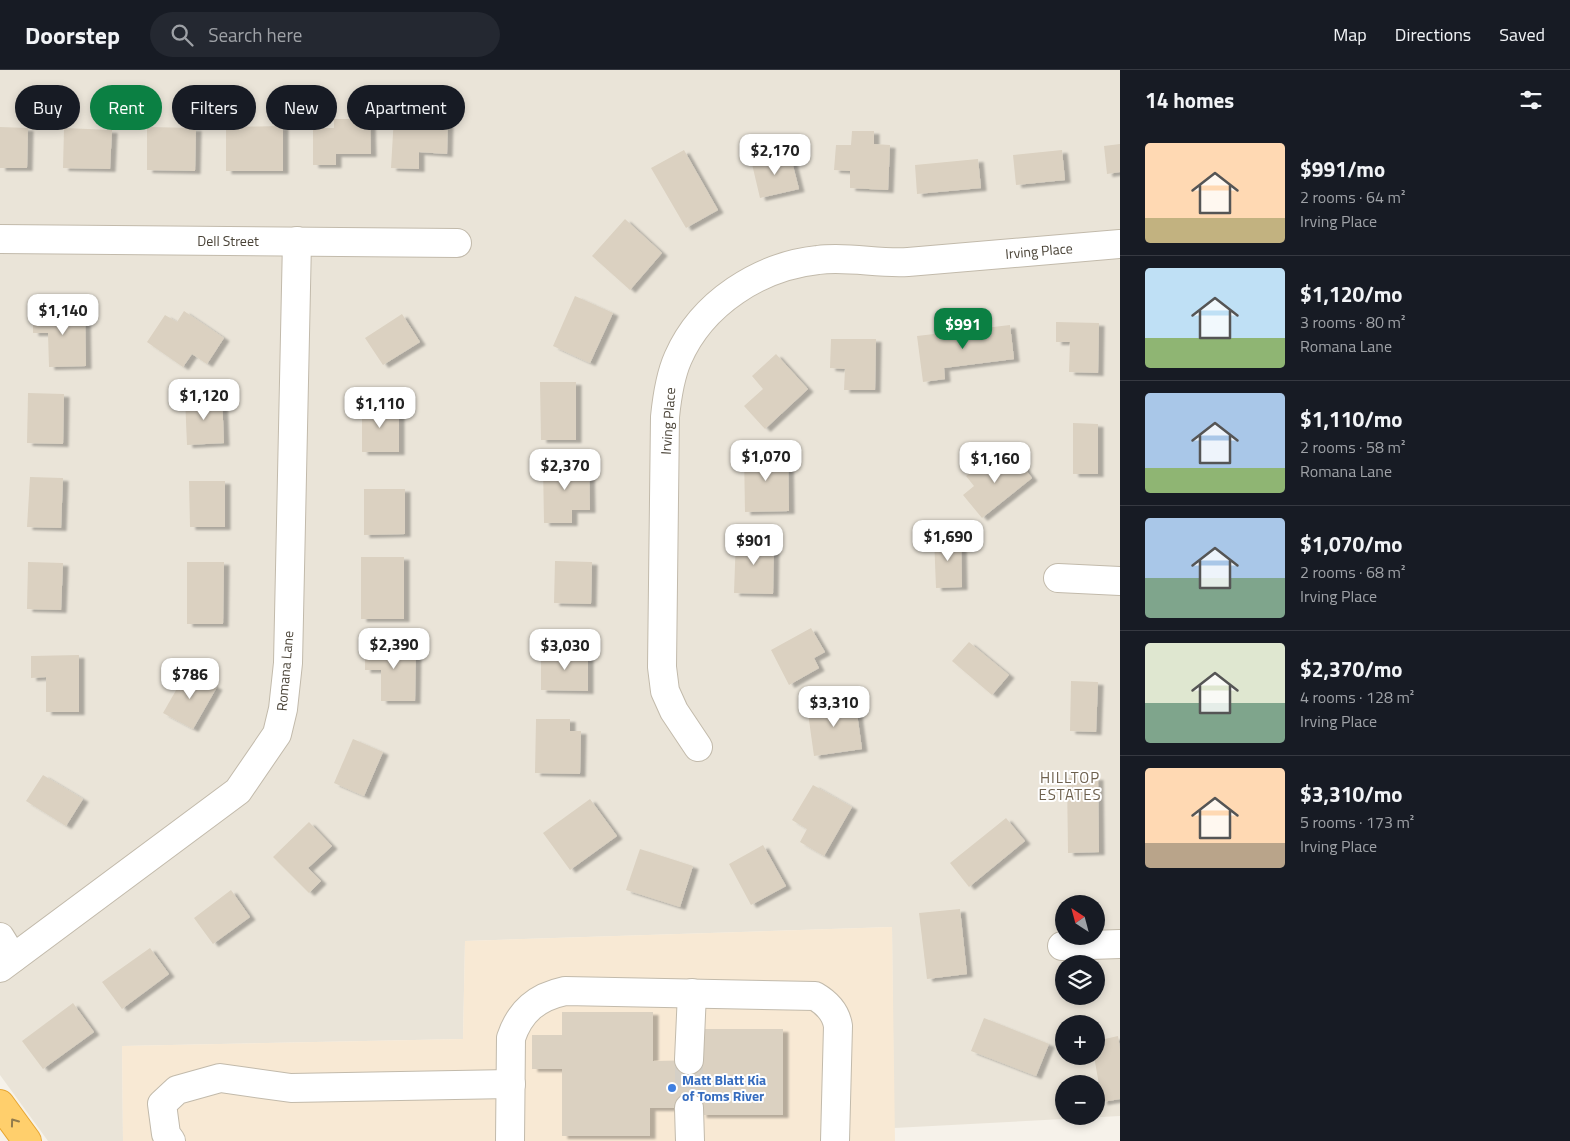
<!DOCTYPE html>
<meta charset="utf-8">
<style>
:root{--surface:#171b24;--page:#242831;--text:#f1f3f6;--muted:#9ea1a6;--line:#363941;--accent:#0b8043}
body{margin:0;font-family:"Titillium Web",sans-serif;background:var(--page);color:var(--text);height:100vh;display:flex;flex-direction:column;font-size:19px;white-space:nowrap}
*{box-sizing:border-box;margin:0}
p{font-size:16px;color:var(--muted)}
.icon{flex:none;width:28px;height:28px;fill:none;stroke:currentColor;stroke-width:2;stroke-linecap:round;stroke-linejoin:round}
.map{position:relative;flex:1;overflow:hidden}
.details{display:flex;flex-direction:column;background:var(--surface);width:450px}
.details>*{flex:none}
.guide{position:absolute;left:15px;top:15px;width:475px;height:45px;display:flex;gap:10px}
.needle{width:32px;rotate:324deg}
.tools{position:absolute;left:1055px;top:825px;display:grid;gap:10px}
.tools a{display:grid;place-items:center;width:50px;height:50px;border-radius:50%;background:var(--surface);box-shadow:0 2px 8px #0003;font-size:25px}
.price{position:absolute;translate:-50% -42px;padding:0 11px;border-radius:10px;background:#fff;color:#222;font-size:16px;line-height:32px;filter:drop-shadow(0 1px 2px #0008)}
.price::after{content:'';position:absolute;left:50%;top:30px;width:15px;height:11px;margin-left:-8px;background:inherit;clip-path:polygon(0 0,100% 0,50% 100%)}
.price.current{background:var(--accent);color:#fff}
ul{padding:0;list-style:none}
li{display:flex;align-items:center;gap:15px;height:125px;padding:0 25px}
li+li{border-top:1px solid var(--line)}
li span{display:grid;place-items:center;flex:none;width:140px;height:100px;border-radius:5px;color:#555}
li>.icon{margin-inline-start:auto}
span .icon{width:60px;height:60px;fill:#fffc;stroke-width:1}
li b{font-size:21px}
h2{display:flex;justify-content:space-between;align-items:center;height:60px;padding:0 25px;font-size:21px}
.chip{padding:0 18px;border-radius:22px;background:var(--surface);box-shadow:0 2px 8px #0003;font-size:18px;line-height:45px}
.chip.current{background:var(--accent);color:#fff}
header{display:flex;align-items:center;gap:30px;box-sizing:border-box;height:70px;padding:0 25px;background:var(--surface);border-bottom:1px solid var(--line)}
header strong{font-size:24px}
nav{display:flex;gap:28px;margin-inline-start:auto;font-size:18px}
.search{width:350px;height:45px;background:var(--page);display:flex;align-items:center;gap:12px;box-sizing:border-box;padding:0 18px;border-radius:28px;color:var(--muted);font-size:19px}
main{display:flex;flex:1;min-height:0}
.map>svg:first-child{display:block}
.residential{fill:#eae4d8;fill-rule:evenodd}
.commercial{fill:#f8e9d4}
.building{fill:#dbd1c1;filter:url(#shadow)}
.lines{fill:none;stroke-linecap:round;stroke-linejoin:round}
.minor-tunnel{stroke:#d4cfc6;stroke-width:28;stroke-dasharray:28 14;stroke-linecap:butt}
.minor-casing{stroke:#c2baab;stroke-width:30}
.highway-casing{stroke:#e7a632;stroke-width:30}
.minor{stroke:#fff;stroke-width:28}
.highway{stroke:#ffcf6c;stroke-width:28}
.oneway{stroke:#927b4c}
.shop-dot{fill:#3f7fe0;stroke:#fff;stroke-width:2}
.labels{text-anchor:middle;stroke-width:4;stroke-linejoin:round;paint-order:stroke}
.street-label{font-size:14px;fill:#4a4337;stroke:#fff}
.shop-label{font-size:14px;font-weight:bold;fill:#366cbe;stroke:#fff;text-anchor:start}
.neighbourhood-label{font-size:15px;letter-spacing:1px;fill:#6e614e;stroke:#fff}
</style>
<header>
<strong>Doorstep</strong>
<div class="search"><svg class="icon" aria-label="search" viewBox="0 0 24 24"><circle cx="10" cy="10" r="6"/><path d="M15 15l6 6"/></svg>Search here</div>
<nav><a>Map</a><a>Directions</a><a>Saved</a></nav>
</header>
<main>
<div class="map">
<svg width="1120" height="1071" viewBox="0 0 1120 1071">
<defs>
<filter id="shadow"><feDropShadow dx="5.5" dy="3" stdDeviation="1" flood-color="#0004"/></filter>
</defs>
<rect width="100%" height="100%" fill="#f6f2ea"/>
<!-- residential -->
<path class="residential" d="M0,0H1120V1046L894,1058L892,857L465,871L463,969L122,976L123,1071H48L0,1005ZM1064,834H1096V866H1064ZM1064,894H1096V926H1064ZM1064,954H1096V986H1064ZM1064,1014H1096V1046H1064Z"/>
<!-- commercial -->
<polygon class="commercial" points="892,857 895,1071 123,1071 122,976 463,969 465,871"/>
<!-- building -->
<g class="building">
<polygon points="394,46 448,48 447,84 419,82 419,99 391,98"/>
<polygon points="334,49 370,49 371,84 336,84 336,95 313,95 313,58 334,58"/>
<polygon points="283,56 283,101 226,101 226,57"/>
<polygon points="0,57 28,58 27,98 0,98"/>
<polygon points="147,57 196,58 195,101 147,100"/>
<polygon points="64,58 112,60 110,99 63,98"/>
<polygon points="852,61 874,61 874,74 890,75 888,120 850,118 850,101 834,100 836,75 851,75"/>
<polygon points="1120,74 1120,102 1107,104 1104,76"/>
<polygon points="684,80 718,140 686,158 651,98"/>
<polygon points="1062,80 1065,110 1016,115 1013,85"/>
<polygon points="790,84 799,119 760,128 752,94"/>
<polygon points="978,89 981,118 917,124 915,95"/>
<polygon points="625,149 662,183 630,220 592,186"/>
<polygon points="575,226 613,243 590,293 553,276"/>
<polygon points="85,240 86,296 49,297 48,263 33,263 33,241"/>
<polygon points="184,241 224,268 207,294 192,284 183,297 147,272 165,245 177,252"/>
<polygon points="402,244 420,272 383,295 365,268"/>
<polygon points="1056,252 1099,253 1098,303 1069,302 1070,272 1056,272"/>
<polygon points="1010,255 1014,289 944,298 945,309 923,312 917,266"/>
<polygon points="831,269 876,269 875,320 844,320 845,299 830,298"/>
<polygon points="776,284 808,319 765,359 744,336 763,319 752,306"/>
<polygon points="540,312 576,312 576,370 541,370"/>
<polygon points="28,323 64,324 63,374 27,373"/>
<polygon points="222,326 224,373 187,375 185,328"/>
<rect x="362" y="336" width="37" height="46"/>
<polygon points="1073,353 1098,354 1098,404 1073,404"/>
<polygon points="788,381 789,441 745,442 744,382"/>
<polygon points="992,386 1001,397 1015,386 1032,408 982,448 963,425 974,416 966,406"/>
<polygon points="589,393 590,440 572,440 572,453 544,453 543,394"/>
<polygon points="30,407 63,408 61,458 27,457"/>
<polygon points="189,411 225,411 225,457 190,457"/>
<polygon points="364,419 405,419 405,464 364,465"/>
<polygon points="961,466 962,517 936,518 934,467"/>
<polygon points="736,467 774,468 773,524 734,523"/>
<rect x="361" y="487" width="43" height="62"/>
<polygon points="555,491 592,492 591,534 554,533"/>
<polygon points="28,492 63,493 61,540 27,539"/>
<polygon points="187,492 224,492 223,554 187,554"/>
<polygon points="811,558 825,582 814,588 819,598 789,615 771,580"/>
<polygon points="969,572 1009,605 992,625 952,591"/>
<polygon points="365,574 416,575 415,631 381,631 381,600 365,600"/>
<polygon points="541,581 588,581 588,621 541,620"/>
<polygon points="79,585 79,642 46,642 46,607 31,608 31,586"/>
<polygon points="187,601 217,617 193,659 163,643"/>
<polygon points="1071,611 1098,612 1096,662 1070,661"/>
<polygon points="855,629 862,679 814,686 807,636"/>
<polygon points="536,649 570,649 570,661 581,661 580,704 535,703"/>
<polygon points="353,669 383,682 364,726 334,713"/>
<polygon points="43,705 83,729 66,756 26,731"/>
<polygon points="1098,707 1099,782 1068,783 1067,708"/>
<polygon points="813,715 852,737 824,786 800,772 807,759 792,750"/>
<polygon points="590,729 617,766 570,800 543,763"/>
<polygon points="1006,748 1025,771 969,817 950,793"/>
<polygon points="309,752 332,776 308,798 321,811 309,823 273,787"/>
<polygon points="763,775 786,816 751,835 729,794"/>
<polygon points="640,779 693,796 680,837 626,820"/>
<polygon points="231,820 250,847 213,874 194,848"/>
<polygon points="960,839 967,904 927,909 919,843"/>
<polygon points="150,878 169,904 122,939 102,912"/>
<polygon points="73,933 94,962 43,999 22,971"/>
<polygon points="562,942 653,942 653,991 701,990 701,959 783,959 783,1045 701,1045 701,1038 650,1038 650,1066 562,1066 562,999 532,999 532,965 562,965"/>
<polygon points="984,948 1049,974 1036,1006 971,981"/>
<polygon points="1118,966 1120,979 1120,1029 1102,1032 1094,986 1096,986 1096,971"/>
</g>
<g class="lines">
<!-- minor-tunnel -->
<polyline class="minor-tunnel" points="689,990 689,1038"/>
<defs>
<g id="minor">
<polyline points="0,169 457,173"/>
<polyline points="1058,508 1120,511"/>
<path d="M698,677L674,641L665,621L662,597L665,347C667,327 670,306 678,288C702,233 760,196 818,190C848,186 878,194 908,192C979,186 1050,180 1120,174"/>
<polyline points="0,867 13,888"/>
<polyline points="1062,876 1120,874"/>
<polyline points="0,898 238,721 277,664 283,639 288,593 297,171"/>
<polyline points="689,990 692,923"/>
<polyline points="689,1038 690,1071"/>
<polyline points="171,1071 166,1064 162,1034 177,1020 220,1008 291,1018 511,1014"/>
<path d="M510,1071L511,968C520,941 537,927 565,921L815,926C827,933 836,943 838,956L835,1071"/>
</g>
<polyline id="highway" points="0,1034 27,1071"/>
</defs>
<!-- minor casing -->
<use href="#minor" class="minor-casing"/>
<!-- highway casing -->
<use href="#highway" class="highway-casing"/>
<!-- minor -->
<use href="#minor" class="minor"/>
<!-- highway -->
<use href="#highway" class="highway"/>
</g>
<!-- one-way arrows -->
<defs><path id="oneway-chevron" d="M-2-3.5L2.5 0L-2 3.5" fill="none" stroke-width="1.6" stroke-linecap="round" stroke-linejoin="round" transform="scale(1.25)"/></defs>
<use class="oneway" href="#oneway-chevron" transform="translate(14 1052) rotate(-126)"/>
<!-- markers -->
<circle class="shop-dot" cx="672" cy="1018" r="5"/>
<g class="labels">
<!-- street labels -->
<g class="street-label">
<text x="228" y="176">Dell Street</text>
<text transform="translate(1039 181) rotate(-5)" y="5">Irving Place</text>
<text transform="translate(668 351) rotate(-86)" y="5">Irving Place</text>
<text transform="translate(285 601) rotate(-85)" y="5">Romana Lane</text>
</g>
<!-- shop labels -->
<g class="shop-label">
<text x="682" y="1015">Matt Blatt Kia<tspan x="682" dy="16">of Toms River</tspan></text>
</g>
<!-- neighbourhood labels -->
<g class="neighbourhood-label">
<text x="1070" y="713">HILLTOP<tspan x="1070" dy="17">ESTATES</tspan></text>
</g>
</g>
</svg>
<div class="tools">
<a><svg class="needle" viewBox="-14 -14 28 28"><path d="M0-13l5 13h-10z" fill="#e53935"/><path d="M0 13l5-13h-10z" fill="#9ea1a6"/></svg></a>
<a><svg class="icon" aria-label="layers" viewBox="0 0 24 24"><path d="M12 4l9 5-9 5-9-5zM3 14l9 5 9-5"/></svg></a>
<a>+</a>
<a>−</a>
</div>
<b class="price" style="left:775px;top:106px">$2,170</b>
<b class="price" style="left:63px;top:266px">$1,140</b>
<b class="price current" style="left:963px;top:280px">$991</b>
<b class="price" style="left:204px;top:351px">$1,120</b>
<b class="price" style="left:380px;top:359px">$1,110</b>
<b class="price" style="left:766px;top:412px">$1,070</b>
<b class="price" style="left:995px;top:414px">$1,160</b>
<b class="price" style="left:565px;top:421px">$2,370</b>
<b class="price" style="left:948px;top:492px">$1,690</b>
<b class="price" style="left:754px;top:496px">$901</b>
<b class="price" style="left:394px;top:600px">$2,390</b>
<b class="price" style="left:565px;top:601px">$3,030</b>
<b class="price" style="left:190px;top:630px">$786</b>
<b class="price" style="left:834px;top:658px">$3,310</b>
<div class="guide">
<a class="chip">Buy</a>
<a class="chip current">Rent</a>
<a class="chip">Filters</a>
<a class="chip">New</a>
<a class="chip">Apartment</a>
</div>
</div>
<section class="details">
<h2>14 homes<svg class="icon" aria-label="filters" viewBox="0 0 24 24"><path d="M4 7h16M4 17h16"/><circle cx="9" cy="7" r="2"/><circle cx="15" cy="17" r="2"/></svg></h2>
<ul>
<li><span style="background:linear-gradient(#ffd9b3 75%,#c2b280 0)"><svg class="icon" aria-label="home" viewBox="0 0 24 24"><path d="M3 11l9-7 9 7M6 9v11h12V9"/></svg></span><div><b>$991/mo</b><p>2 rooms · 64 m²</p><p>Irving Place</p></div></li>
<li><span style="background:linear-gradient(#bfe0f5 70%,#8fb573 0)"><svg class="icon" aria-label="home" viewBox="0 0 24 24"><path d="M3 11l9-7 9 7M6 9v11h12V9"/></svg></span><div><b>$1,120/mo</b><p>3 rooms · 80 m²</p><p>Romana Lane</p></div></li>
<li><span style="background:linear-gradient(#a9c7e8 75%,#8fb573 0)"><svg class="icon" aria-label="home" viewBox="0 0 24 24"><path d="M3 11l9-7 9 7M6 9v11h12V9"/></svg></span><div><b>$1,110/mo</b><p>2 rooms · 58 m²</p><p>Romana Lane</p></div></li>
<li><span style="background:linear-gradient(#a9c7e8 60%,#7fa58c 0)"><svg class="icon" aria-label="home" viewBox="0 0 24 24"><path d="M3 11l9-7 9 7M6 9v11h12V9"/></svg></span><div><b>$1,070/mo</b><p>2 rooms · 68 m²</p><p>Irving Place</p></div></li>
<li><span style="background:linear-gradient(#dfe7d0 60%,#7fa58c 0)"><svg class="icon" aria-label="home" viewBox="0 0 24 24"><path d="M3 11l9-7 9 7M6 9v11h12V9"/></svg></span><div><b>$2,370/mo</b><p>4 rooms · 128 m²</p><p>Irving Place</p></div></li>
<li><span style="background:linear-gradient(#ffd9b3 75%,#b9a48a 0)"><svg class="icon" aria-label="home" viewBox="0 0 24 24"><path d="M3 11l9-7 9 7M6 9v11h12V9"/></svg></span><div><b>$3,310/mo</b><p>5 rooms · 173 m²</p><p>Irving Place</p></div></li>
</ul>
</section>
</main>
